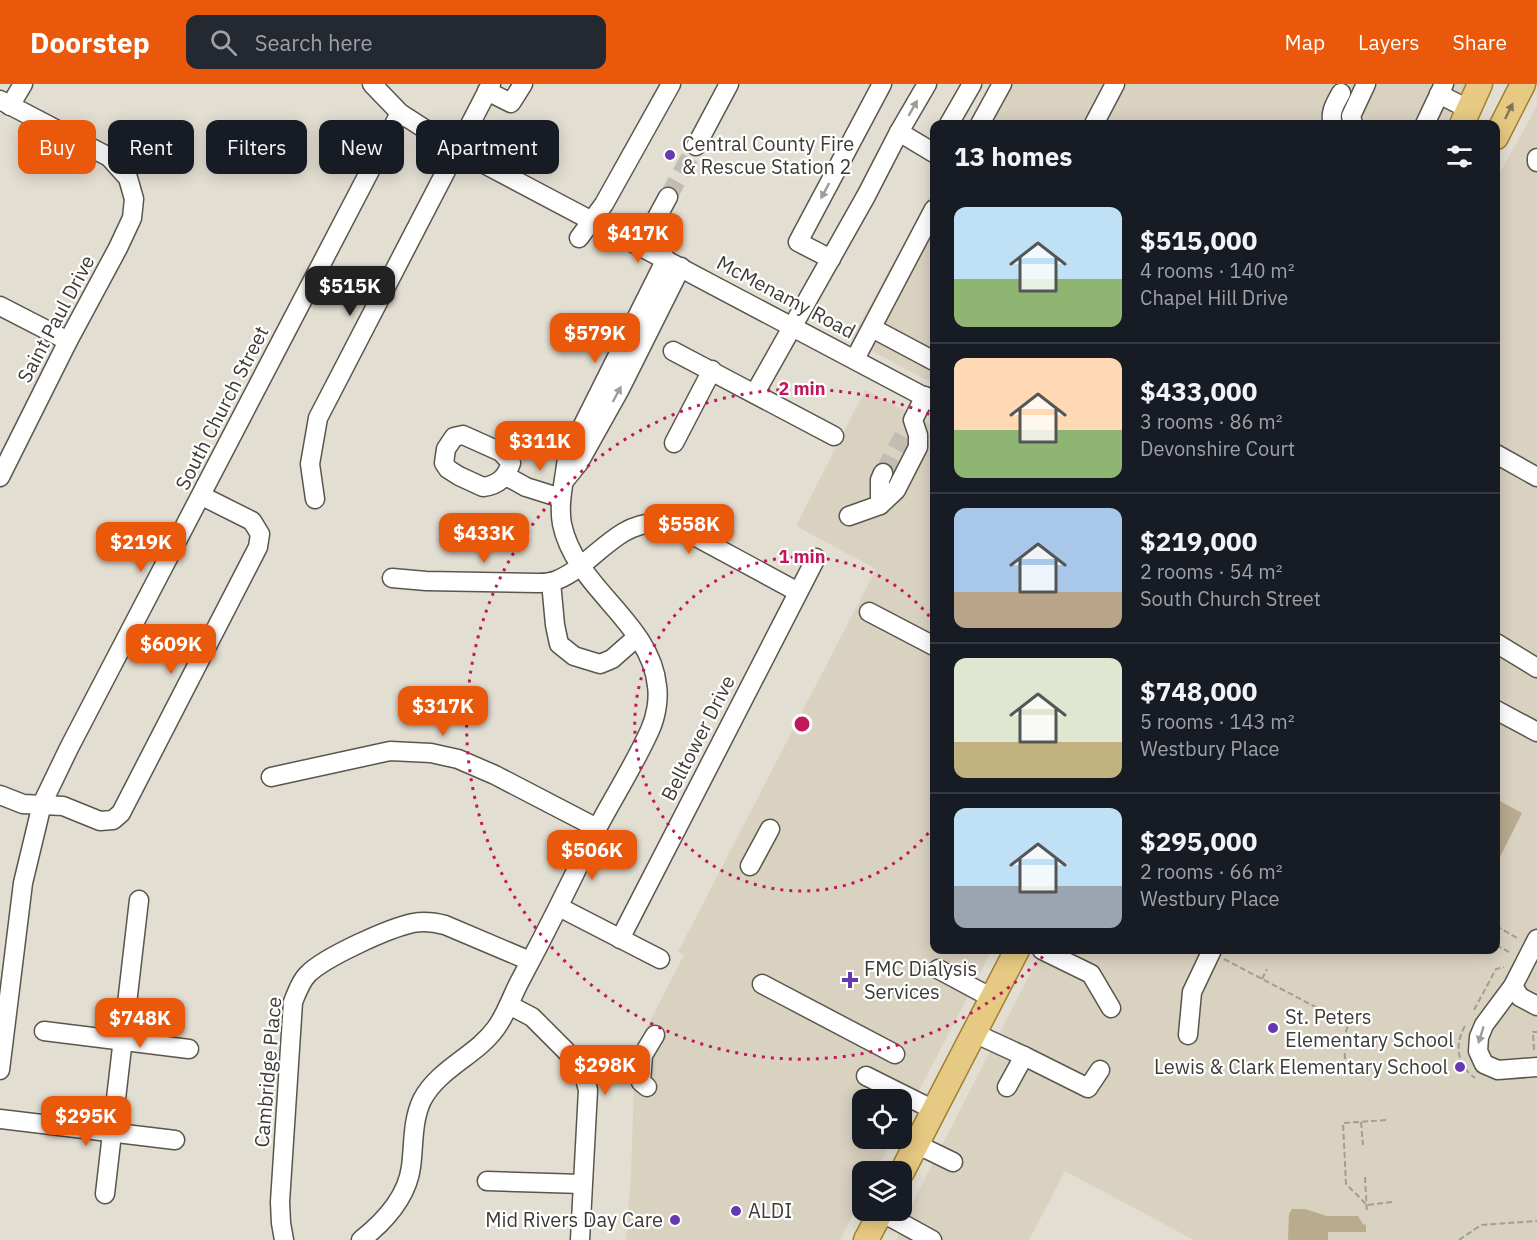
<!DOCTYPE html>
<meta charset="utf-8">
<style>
:root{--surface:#171b24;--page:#242831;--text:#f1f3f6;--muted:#9ea1a6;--line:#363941;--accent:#ea580c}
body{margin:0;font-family:"IBM Plex Sans",sans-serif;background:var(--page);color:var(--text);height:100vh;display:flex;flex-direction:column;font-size:22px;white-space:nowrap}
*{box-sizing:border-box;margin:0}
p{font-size:20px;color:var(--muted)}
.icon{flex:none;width:33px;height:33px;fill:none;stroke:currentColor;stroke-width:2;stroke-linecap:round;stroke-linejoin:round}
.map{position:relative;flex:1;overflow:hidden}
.drawer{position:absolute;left:930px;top:36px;width:570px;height:834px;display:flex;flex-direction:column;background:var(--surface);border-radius:12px;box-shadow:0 3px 15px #0003}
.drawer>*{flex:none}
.banner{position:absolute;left:18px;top:36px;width:570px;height:54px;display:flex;gap:12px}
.controls{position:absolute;left:852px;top:1005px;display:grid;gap:12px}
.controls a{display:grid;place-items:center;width:60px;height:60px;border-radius:12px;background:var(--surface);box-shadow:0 3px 15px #0003;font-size:30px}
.price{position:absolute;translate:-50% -51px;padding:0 14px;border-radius:12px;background:var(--accent);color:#fff;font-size:20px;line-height:39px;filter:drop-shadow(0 2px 3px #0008)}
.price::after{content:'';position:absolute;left:50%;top:36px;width:18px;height:14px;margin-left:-9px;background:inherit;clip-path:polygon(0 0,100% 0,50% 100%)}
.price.on{background:#222;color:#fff}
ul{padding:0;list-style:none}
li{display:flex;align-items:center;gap:18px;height:150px;padding:0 24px}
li+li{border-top:2px solid var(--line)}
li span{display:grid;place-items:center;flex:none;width:168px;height:120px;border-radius:12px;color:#555}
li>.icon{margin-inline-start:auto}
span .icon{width:72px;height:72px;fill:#fffc;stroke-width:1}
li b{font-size:26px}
h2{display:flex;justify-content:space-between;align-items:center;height:72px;padding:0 24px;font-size:26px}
.pill{padding:0 21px;border-radius:12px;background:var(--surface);box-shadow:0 3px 15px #0003;font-size:21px;line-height:54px}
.pill.on{background:var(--accent);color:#fff}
header{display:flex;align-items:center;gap:36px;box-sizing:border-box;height:84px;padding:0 30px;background:var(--accent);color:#fff}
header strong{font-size:28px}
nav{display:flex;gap:33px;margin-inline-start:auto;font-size:21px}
.search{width:420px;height:54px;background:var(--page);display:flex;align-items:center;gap:15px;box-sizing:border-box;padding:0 21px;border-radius:12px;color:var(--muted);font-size:22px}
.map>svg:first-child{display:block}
.built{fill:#dad2c0}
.green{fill:#b9ab8e}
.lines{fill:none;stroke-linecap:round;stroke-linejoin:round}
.minor-tunnel{stroke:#c2bdb3;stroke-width:18;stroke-dasharray:18 9;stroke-linecap:butt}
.minor-casing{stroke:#5a564c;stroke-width:21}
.major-casing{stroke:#a08031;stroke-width:27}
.path{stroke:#a29e95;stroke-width:2;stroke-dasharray:6 3;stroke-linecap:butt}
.minor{stroke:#fff;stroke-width:18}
.major{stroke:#e6c982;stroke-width:24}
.oneway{fill:#9e9d9a}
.oneway2{fill:#817454}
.ring{fill:none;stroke:#c2185b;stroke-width:3;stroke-dasharray:3 6}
.poi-dot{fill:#653ab1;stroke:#fff;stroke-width:2}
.labels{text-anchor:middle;stroke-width:4.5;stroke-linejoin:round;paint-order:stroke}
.poi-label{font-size:20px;fill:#3d3b36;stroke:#fff;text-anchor:start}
.street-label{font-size:20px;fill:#3d3b36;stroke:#fff}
.centre{fill:#c2185b;stroke:#fff;stroke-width:3}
.ring-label{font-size:18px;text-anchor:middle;font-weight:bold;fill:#c2185b;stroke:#fff;stroke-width:4.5;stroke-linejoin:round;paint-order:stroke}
</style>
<header>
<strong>Doorstep</strong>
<div class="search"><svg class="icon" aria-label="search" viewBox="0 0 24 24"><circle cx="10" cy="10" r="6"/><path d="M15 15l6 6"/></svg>Search here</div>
<nav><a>Map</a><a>Layers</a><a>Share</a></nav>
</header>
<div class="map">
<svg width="1537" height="1156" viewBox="0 0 1537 1156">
<rect width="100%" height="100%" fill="#e3ded2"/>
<!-- built -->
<g class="built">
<polygon points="991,0 1466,0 1445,40 970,40"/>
<polygon points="1537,22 1537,1156 1194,1156 1065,1087 1029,1156 896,1156 913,1118 1042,866 1496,866 1496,96"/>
<polygon points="934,105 934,300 851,256"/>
<polygon points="865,306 934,342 934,866 992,866 902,1039 902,1016 862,1016 862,1054 893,1055 876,1087 862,1088 862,1113 840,1156 626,1156 631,1092 635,966 684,871 678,868 876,485 796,442"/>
</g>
<!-- green -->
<g class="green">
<polygon points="1496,715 1522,729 1496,781"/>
<polygon points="1292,1125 1305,1125 1327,1132 1358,1132 1363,1140 1366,1141 1366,1148 1328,1148 1328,1156 1288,1156 1289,1130"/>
</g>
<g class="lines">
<!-- minor-tunnel -->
<g class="minor-tunnel">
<polyline points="668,113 696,62"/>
<polyline points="883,389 903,352"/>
</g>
<defs>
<g id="minor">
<polyline points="372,0 400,29 456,65 934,318"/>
<polyline points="487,7 511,19 523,0"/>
<polyline points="1439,10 1468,25"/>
<polyline points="0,16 109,73 128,94 134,115 132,134 118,164 68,257 0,393"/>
<polyline points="10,22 23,0"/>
<polyline points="949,40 972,0"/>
<polyline points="980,40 1002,0"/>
<polyline points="1094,40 1115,0"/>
<path d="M1333,40C1329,29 1335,20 1341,9"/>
<polyline points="1353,40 1351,32 1366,0"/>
<polyline points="1425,40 1444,0"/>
<polyline points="899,48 934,69 934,67"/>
<polyline points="696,62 729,0"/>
<polyline points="1537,74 1537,78"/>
<polyline points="579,154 604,120 671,0"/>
<polyline points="642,161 668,113"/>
<polyline points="831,175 798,158 882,0"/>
<polyline points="0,222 68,257"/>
<polyline points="872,244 934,277"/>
<polyline points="673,267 834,352"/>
<polyline points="855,275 934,125"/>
<polyline points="755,309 866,112 899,48 927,0"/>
<path d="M463,351L501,368L511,379C506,393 499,401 483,403L459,392L448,385L444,379L446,365L454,353Z"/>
<polyline points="674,359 712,286"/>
<polyline points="1496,370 1537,393"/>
<polyline points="506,392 526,403 561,414"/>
<polyline points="565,396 578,380 620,305 681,183"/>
<polyline points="315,415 310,380 318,334 491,0"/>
<polyline points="880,421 880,396 883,389"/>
<polyline points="849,432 880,421 896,406 918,363 918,351 913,336 925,312"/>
<path d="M392,494L426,497L538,499C544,499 551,499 557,496C592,482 616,438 657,439C663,439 670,441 676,442L798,508"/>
<polyline points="551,498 555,541 559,560 574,572 600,580 612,575 637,553"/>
<polyline points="869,528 934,562"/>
<polyline points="1496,559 1537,584"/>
<polyline points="1496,626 1537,648"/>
<polyline points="271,693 390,667 431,669 458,675 495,691 597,744"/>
<polyline points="0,711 23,720 63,722 100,737 113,736 121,729 258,463 260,450 252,437 202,412"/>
<polyline points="750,782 770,745"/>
<polyline points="559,823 660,875"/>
<polyline points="620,855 816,474"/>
<polyline points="1537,855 1513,902 1484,941 1479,953 1478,967 1484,980 1498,986 1537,983"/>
<polyline points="1042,866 1091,890 1111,924"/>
<polyline points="938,885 992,914"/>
<polyline points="762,900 895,970"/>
<polyline points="1513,902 1520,913 1537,922"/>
<polyline points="509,921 532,933 570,971 583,987 588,1006 580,1156"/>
<polyline points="44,947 189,965"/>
<polyline points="974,949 1024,972 1007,1003"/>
<polyline points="1188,951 1192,908 1212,866"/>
<polyline points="1024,972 1088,1004 1100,986"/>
<polyline points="0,986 23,799 42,720 69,664 400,29"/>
<polyline points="866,992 934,1026"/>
<polyline points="647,1003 641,998 643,971 655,951"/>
<polyline points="0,1035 175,1056"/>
<polyline points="916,1060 953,1078"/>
<polyline points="487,1097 582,1100"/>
<polyline points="105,1110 139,816"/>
<polyline points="881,1128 932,1156"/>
<path d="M284,1156L281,1139L280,1118L293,918C297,908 301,897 308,890C325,873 389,844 413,839C424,837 434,838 445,841L530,877"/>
<path d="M361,1156C384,1138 407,1113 411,1083C414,1061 412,1037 422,1016C439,984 476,972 496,944C507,929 512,911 521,895C545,850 568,804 590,758C609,720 633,684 650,646C656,633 659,615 657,602C651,538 575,504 562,440C558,418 565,395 567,373L666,175"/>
</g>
<g id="major">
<polyline points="1462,40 1480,0"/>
<polyline points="1496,53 1523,0"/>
<polyline points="902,1088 1017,866"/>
<polyline points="866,1156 882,1126"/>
</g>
</defs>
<!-- minor casing -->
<use href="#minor" class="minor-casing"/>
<!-- major casing -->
<use href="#major" class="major-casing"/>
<!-- path -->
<g class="path">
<polyline points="1496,842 1519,855"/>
<polyline points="1496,861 1511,869"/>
<polyline points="1224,875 1348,940"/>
<polyline points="1262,895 1267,885"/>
<polyline points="1474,926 1496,885 1504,883"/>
<path d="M1465,942C1454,961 1457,981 1475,994"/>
<polyline points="1534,966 1533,948 1537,948"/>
<polyline points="1345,975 1344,953 1350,936"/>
<polyline points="1386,1036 1343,1039 1346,1100 1367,1121 1392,1118"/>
<polyline points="1361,1038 1363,1061"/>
<polyline points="1365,1093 1367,1129"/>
<polyline points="1459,1156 1481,1141 1537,1137"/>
</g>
<!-- minor -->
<use href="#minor" class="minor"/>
<!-- major -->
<use href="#major" class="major"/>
</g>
<!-- one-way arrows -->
<defs><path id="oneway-solid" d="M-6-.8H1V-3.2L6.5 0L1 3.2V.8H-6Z" transform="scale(1.5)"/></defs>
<g class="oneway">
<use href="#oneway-solid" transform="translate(913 24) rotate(-60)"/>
<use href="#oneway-solid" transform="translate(825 107) rotate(118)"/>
<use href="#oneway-solid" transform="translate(617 310) rotate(-62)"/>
<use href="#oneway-solid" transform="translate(1481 951) rotate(107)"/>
</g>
<use class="oneway2" href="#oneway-solid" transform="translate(1509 27) rotate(-64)"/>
<!-- distance rings -->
<g class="ring">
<path d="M934 742A167 167 0 1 1 934 538"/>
<path d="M1049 866A335 335 0 1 1 933 332"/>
</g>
<!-- markers -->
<g class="poi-dot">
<circle cx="670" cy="71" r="6"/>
<path d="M847 887h6v6h6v6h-6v6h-6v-6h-6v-6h6z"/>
<circle cx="1273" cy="944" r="6"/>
<circle cx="1460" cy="983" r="6"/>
<circle cx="736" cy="1127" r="6"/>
<circle cx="675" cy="1136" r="6"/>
</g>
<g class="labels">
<!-- poi labels -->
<g class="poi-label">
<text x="682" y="67">Central County Fire<tspan x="682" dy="23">&amp; Rescue Station 2</tspan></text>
<text x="864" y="892">FMC Dialysis<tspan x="864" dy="23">Services</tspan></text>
<text x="1285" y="940">St. Peters<tspan x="1285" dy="23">Elementary School</tspan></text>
<text x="1448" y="990" text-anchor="end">Lewis &amp; Clark Elementary School</text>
<text x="748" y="1134">ALDI</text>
<text x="663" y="1143" text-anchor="end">Mid Rivers Day Care</text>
</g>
<!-- street labels -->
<g class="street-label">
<text transform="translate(786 213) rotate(28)" y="7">McMenamy Road</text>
<text transform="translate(56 235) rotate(-62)" y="7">Saint Paul Drive</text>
<text transform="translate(222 324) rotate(-63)" y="7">South Church Street</text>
<text transform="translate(698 654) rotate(-63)" y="7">Belltower Drive</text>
<text transform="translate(268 988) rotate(-85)" y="7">Cambridge Place</text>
</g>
</g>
<circle cx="802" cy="640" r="9" class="centre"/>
<g class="ring-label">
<text x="802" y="311">2 min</text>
<text x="802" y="479">1 min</text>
</g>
</svg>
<div class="controls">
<a><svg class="icon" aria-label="locate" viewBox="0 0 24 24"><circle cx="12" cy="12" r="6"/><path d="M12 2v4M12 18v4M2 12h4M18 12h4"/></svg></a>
<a><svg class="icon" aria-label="layers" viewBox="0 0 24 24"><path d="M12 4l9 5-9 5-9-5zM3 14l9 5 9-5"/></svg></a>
</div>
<b class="price" style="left:638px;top:180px">$417K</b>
<b class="price on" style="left:350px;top:233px">$515K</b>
<b class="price" style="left:595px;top:280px">$579K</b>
<b class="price" style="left:540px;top:388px">$311K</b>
<b class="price" style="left:689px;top:471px">$558K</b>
<b class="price" style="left:484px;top:480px">$433K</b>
<b class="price" style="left:141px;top:489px">$219K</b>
<b class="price" style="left:171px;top:591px">$609K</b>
<b class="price" style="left:443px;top:653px">$317K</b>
<b class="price" style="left:592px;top:797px">$506K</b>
<b class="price" style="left:140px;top:965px">$748K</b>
<b class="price" style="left:605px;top:1012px">$298K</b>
<b class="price" style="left:86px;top:1063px">$295K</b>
<div class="banner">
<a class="pill on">Buy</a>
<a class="pill">Rent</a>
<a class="pill">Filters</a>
<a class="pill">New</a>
<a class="pill">Apartment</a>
</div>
<section class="drawer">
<h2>13 homes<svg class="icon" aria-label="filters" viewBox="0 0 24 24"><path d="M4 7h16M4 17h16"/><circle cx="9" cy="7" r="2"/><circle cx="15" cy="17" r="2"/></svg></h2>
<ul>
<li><span style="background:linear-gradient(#bfe0f5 60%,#8fb573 0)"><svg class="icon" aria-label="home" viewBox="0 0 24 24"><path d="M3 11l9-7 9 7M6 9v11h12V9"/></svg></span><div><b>$515,000</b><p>4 rooms · 140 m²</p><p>Chapel Hill Drive</p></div></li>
<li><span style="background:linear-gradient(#ffd9b3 60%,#8fb573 0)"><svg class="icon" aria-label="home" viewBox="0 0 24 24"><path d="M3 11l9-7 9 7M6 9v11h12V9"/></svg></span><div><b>$433,000</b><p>3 rooms · 86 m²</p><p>Devonshire Court</p></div></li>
<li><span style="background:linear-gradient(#a9c7e8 70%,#b9a48a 0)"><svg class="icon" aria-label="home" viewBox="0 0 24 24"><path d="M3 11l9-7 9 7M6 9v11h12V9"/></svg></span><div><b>$219,000</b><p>2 rooms · 54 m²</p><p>South Church Street</p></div></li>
<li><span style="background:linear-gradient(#dfe7d0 70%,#c2b280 0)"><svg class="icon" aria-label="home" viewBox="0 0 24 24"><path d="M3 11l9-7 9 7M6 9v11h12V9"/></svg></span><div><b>$748,000</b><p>5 rooms · 143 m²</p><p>Westbury Place</p></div></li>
<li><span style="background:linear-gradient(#bfe0f5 65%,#9aa5b1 0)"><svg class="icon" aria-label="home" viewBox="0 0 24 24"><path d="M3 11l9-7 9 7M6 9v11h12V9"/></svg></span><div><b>$295,000</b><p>2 rooms · 66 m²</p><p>Westbury Place</p></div></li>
</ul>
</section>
</div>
